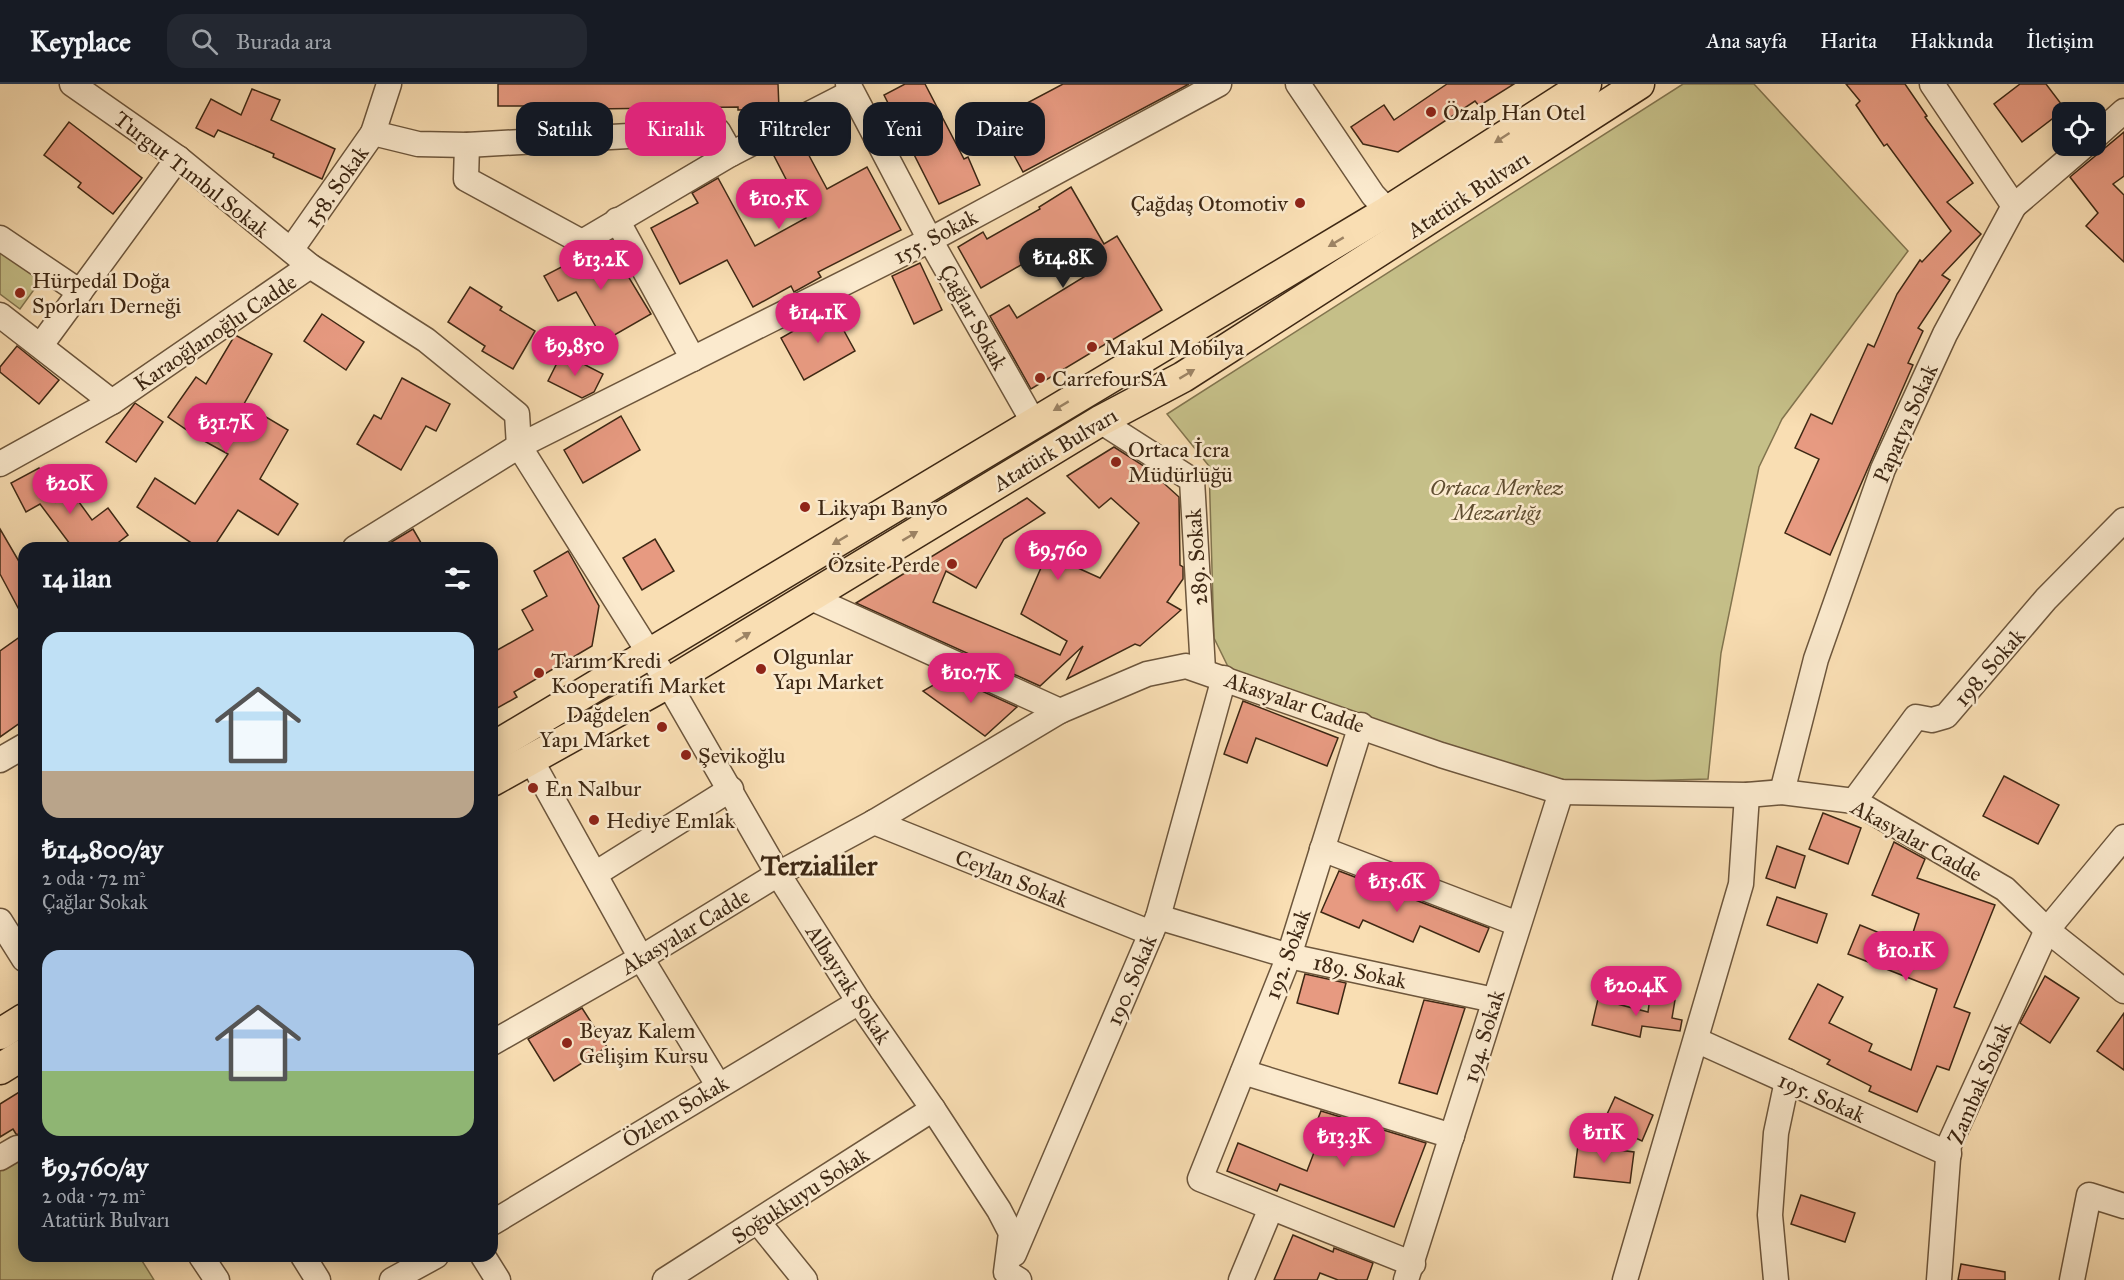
<!DOCTYPE html>
<html lang="tr">
<head>
<meta charset="utf-8">
<style>
  :root { --surface:#171b24; --page:#242831; --text:#f1f3f6; --muted:#9ea1a6; --line:#363941; --accent:#db2777 }
  body { margin:0; font-family:"IM FELL Great Primer",serif; background:var(--page); color:var(--text); height:100vh; display:flex; flex-direction:column; font-size:22px; white-space:nowrap }
  * { box-sizing:border-box; margin:0 }
  p { font-size:20px; color:var(--muted) }
  .icon { flex:none; width:33px; height:33px; fill:none; stroke:currentColor; stroke-width:2; stroke-linecap:round; stroke-linejoin:round }
  .map { position:relative; flex:1; overflow:hidden }
  .panel { position:absolute; left:18px; top:458px; width:480px; height:720px; display:flex; flex-direction:column; background:var(--surface); border-radius:18px; box-shadow:0 3px 15px #0003 }
  .panel>* { flex:none }
  .guide { position:absolute; left:516px; top:18px; width:570px; height:54px; display:flex; gap:12px }
  .buttons { position:absolute; left:2052px; top:18px; display:grid; gap:12px }
  .buttons a { display:grid; place-items:center; width:54px; height:54px; border-radius:12px; background:var(--surface); box-shadow:0 3px 15px #0003; font-size:30px }
  .price { position:absolute; translate:-50% -51px; padding:0 14px; border-radius:21px; background:var(--accent); color:#fff; font-size:20px; line-height:39px; filter:drop-shadow(0 2px 3px #0008) }
  .price::after { content:''; position:absolute; left:50%; top:36px; width:18px; height:14px; margin-left:-9px; background:inherit; clip-path:polygon(0 0,100% 0,50% 100%) }
  .price.selected { background:#222; color:#fff }
  ul { padding:0; list-style:none }
  li { display:grid; align-content:center; gap:12px; height:318px; padding:0 24px }
  li span { display:grid; place-items:center; height:186px; border-radius:18px; color:#555 }
  li>.icon { margin-inline-start:auto }
  span .icon { width:108px; height:108px; fill:#fffc; stroke-width:1 }
  li b { font-size:26px }
  h2 { display:flex; justify-content:space-between; align-items:center; height:72px; padding:0 24px; font-size:26px }
  .chip { padding:0 21px; border-radius:18px; background:var(--surface); box-shadow:0 3px 15px #0003; font-size:21px; line-height:54px }
  .chip.selected { background:var(--accent); color:#fff }
  header { display:flex; align-items:center; gap:36px; box-sizing:border-box; height:84px; padding:0 30px; background:var(--surface); border-bottom:2px solid var(--line) }
  header strong { font-size:28px }
  nav { display:flex; gap:33px; margin-inline-start:auto; font-size:21px }
  .search { width:420px; height:54px; background:var(--page); display:flex; align-items:center; gap:15px; box-sizing:border-box; padding:0 21px; border-radius:18px; color:var(--muted); font-size:22px }
  .map>svg:first-child { display:block }
  .green { fill:#c5bf88; stroke:#82744e; stroke-width:1.5 }
  .building { fill:#e79a81; stroke:#3e2814; stroke-width:1.5 }
  .lines { fill:none; stroke-linecap:round; stroke-linejoin:round }
  .minor-casing { stroke:#6d563c; stroke-width:27 }
  .major-casing { stroke:#3e2814; stroke-width:33 }
  .minor { stroke:#fbeace; stroke-width:24 }
  .major { stroke:#f9deb3; stroke-width:30 }
  .oneway { fill:#9c8364 }
  .poi-dot { fill:#8f2418; stroke:#fbeace; stroke-width:2 }
  .labels { text-anchor:middle; stroke-width:5; stroke-linejoin:round; paint-order:stroke }
  .poi-label { font-size:22px; fill:#3e2814; stroke:#fbeace; text-anchor:start }
  .street-label { font-size:22px; fill:#3e2814; stroke:#fbeace }
  .park-label { font-size:22px; font-style:italic; fill:#604e31; stroke:#fbeace }
  .district-label { font-size:28px; font-weight:bold; fill:#3e2814; stroke:#fbeace }
</style>
</head>
<body>
<header>
<strong>Keyplace</strong>
<div class="search"><svg class="icon" aria-label="search" viewBox="0 0 24 24"><circle cx="10" cy="10" r="6"/><path d="M15 15l6 6"/></svg>Burada ara</div>
<nav><a>Ana sayfa</a><a>Harita</a><a>Hakkında</a><a>İletişim</a></nav>
</header>
<div class="map">
<svg width="2124" height="1196" viewBox="0 0 2124 1196">
  <rect width="100%" height="100%" fill="#f9deb3"/>
  <filter id="stains"><feTurbulence type="fractalNoise" baseFrequency=".00333" numOctaves="4"/><feColorMatrix values="0 0 0 0 .2 0 0 0 0 .09 0 0 0 0 .02 0 0 0 .5 -.17"/></filter>
  <radialGradient id="worn" r=".72"><stop offset=".6" stop-color="#630" stop-opacity="0"/><stop offset="1" stop-color="#630" stop-opacity=".3"/></radialGradient>
  <g class="green">
    <polygon points="1683,0 1754,0 1908,167 1782,335 1759,383 1721,569 1708,695 1567,699 1236,599 1214,554 1209,382 1167,330"/>
    <polygon points="0,167 41,196 20,225 0,210"/>
    <polygon points="24,1066 24,1172 139,1172 154,1196 0,1196 0,1081"/>
  </g>
  <g class="building">
    <polygon points="498,0 778,0 779,25 738,26 738,23 593,25 593,22 498,22"/>
    <polygon points="905,0 925,0 964,75 968,73 980,101 939,120 884,11"/>
    <polygon points="1063,0 1189,0 1023,88 995,36"/>
    <polygon points="1447,0 1514,0 1479,22 1475,17 1398,68 1363,60 1351,43 1384,21 1394,36"/>
    <polygon points="1846,0 1905,0 1927,32 1925,33 1973,99 1947,118 1981,150 1942,191 1950,196 1918,244 1923,247 1908,279 1913,281 1830,471 1785,449 1819,375 1795,364 1811,330 1832,340 1868,260 1874,263 1897,210 1920,176 1922,178 1951,147 1887,60 1884,62 1856,21 1860,17"/>
    <polygon points="2020,0 2046,0 2065,25 2022,58 1994,20"/>
    <polygon points="252,5 280,16 271,36 335,65 322,95 273,73 274,70 218,46 214,53 196,44 211,15 241,31"/>
    <polygon points="69,38 142,94 113,130 78,103 81,99 44,71"/>
    <polygon points="2124,48 2124,92 2113,100 2124,111 2124,178 2086,142 2098,129 2070,93"/>
    <polygon points="798,51 827,105 867,83 901,146 818,188 821,193 794,208 791,202 753,223 727,176 680,200 651,144 698,119 692,109 718,94 755,162 806,134 771,66"/>
    <polygon points="1071,103 1104,160 1117,152 1162,226 1031,305 990,232 1009,221 1017,234 1092,188 1076,162 1065,168 1059,159 981,204 958,163 983,148 987,155 1040,125 1039,123"/>
    <polygon points="608,159 651,230 604,257 576,208 558,217 544,192"/>
    <polygon points="920,179 942,226 914,240 892,192"/>
    <polygon points="470,203 502,223 500,226 535,247 513,285 482,267 485,262 448,238"/>
    <polygon points="832,225 855,267 804,296 781,254"/>
    <polygon points="322,230 364,258 346,286 304,257"/>
    <polygon points="235,251 272,270 244,320 288,346 260,395 298,420 278,451 238,426 213,464 199,464 137,423 155,394 195,420 228,370 197,353 168,333 196,293 206,300"/>
    <polygon points="17,262 59,296 39,320 0,288 0,283"/>
    <polygon points="562,269 603,290 594,308 582,314 548,297"/>
    <polygon points="402,294 450,320 436,347 426,342 401,386 357,360 374,331 381,335"/>
    <polygon points="135,319 163,338 136,378 106,358"/>
    <polygon points="621,332 640,366 583,399 564,366"/>
    <polygon points="1114,363 1147,384 1179,413 1180,481 1183,483 1183,495 1167,518 1181,526 1140,562 1135,560 1067,595 1083,562 1040,602 856,519 1027,414 1045,429 1004,455 976,504 946,487 933,518 1060,571 1067,557 1021,530 1047,470 1100,494 1139,439 1111,414 1099,424 1067,392"/>
    <polygon points="39,384 56,418 71,407 92,436 108,424 128,451 111,464 73,464 40,420 26,428 11,399"/>
    <polygon points="0,445 24,486 24,535 0,490"/>
    <polygon points="413,445 424,464 383,464 393,457"/>
    <polygon points="655,455 674,487 642,506 623,474"/>
    <polygon points="568,467 599,522 592,562 514,608 517,613 492,627 492,569 533,546 522,526 547,512 534,487"/>
    <polygon points="24,550 24,636 0,653 0,567"/>
    <polygon points="949,592 1017,623 985,652 923,607"/>
    <polygon points="1243,617 1338,654 1327,682 1256,654 1247,679 1224,670"/>
    <polygon points="2004,692 2059,721 2038,760 1983,732"/>
    <polygon points="1823,729 1861,744 1848,780 1809,765"/>
    <polygon points="1894,758 1925,775 1917,794 1995,821 1954,923 1970,929 1949,986 1937,982 1917,1028 1869,1007 1871,1002 1827,980 1830,976 1789,955 1818,900 1843,913 1829,939 1872,960 1869,967 1911,986 1937,905 1848,870 1860,841 1909,861 1919,830 1872,811"/>
    <polygon points="1777,762 1805,772 1795,804 1766,794"/>
    <polygon points="1339,787 1489,844 1479,868 1420,842 1413,858 1363,836 1359,844 1321,828"/>
    <polygon points="1777,813 1827,830 1817,859 1767,841"/>
    <polygon points="1305,890 1346,899 1338,930 1297,919"/>
    <polygon points="2045,892 2079,914 2050,959 2020,939"/>
    <polygon points="1650,913 1675,916 1672,934 1682,936 1680,947 1642,942 1640,953 1592,941 1598,915 1648,928"/>
    <polygon points="1424,916 1465,924 1437,1010 1399,999"/>
    <polygon points="582,924 607,963 554,997 528,955"/>
    <polygon points="2124,929 2124,986 2097,967"/>
    <polygon points="24,1005 24,1052 16,1050 13,1045 0,1053 0,1020"/>
    <polygon points="1615,1013 1653,1031 1642,1057 1603,1039"/>
    <polygon points="1321,1027 1426,1059 1394,1143 1280,1100 1277,1107 1227,1087 1238,1059 1307,1087 1318,1058 1310,1055"/>
    <polygon points="1578,1061 1634,1068 1630,1099 1574,1093"/>
    <polygon points="1801,1111 1855,1129 1845,1158 1791,1140"/>
    <polygon points="1293,1151 1333,1168 1334,1164 1373,1179 1367,1196 1338,1196 1320,1189 1317,1196 1274,1196"/>
    <polygon points="1961,1180 2005,1188 2005,1196 1958,1196"/>
  </g>
  <g class="lines">
    <defs>
      <g id="minor">
        <polyline points="72,0 178,74 310,182 426,256 517,330 519,362 668,599 778,790 859,918 933,1025 999,1126 1011,1149 1006,1188 1019,1196"/>
        <polyline points="848,0 930,156 1034,339"/>
        <polyline points="1298,0 1373,111 1388,127"/>
        <polyline points="373,49 389,0"/>
        <polyline points="2096,52 2124,27"/>
        <polyline points="467,61 466,95 582,158 731,70 850,9"/>
        <polyline points="2014,122 2084,62"/>
        <polyline points="617,136 693,275"/>
        <polyline points="0,154 80,208"/>
        <polyline points="291,166 373,49 418,60 467,61 718,47 731,70"/>
        <polyline points="0,231 112,318"/>
        <polyline points="41,261 178,74"/>
        <polyline points="1100,337 1192,396 1203,586"/>
        <polyline points="0,380 112,318 310,182"/>
        <polyline points="355,464 519,362 930,156 1219,0"/>
        <polyline points="809,513 1060,627"/>
        <polyline points="1361,641 1289,872 1200,1095 1413,1180"/>
        <polyline points="0,676 24,662"/>
        <polyline points="531,676 641,874 718,1001"/>
        <polyline points="1782,708 1816,575 1883,385 1945,250 2014,122 1932,0"/>
        <polyline points="1854,717 1916,633 1932,636 1946,632 2046,515 2124,436"/>
        <polyline points="874,738 1151,849"/>
        <polyline points="1322,765 1518,840"/>
        <polyline points="595,790 731,705"/>
        <polyline points="1158,833 1289,872 1494,916"/>
        <polyline points="0,837 24,875"/>
        <polyline points="1696,956 1949,1070"/>
        <polyline points="492,959 641,874 778,790 874,738 1060,627 1147,590 1186,582 1441,671 1561,708 1747,711 1782,708 1854,717 2005,805 2047,846 2124,907"/>
        <polyline points="1243,988 1452,1052"/>
        <polyline points="0,1074 17,1064"/>
        <polyline points="758,1138 805,1196"/>
        <polyline points="492,1139 859,918"/>
        <polyline points="1014,1170 1158,833 1224,594"/>
        <polyline points="201,1172 217,1196"/>
        <polyline points="303,1172 318,1196"/>
        <polyline points="483,1172 498,1196"/>
        <polyline points="392,1196 436,1172"/>
        <polyline points="665,1196 933,1025"/>
        <polyline points="1241,1196 1271,1124"/>
        <polyline points="1406,1196 1561,708"/>
        <polyline points="1625,1196 1741,800 1747,711"/>
        <polyline points="1776,1196 1770,1131 1776,1049 1787,997"/>
        <polyline points="1939,1196 1949,1061 2047,846 2124,753"/>
        <polyline points="2072,1196 2089,1111 2124,1122"/>
      </g>
      <g id="major">
        <polyline points="492,664 1388,127 1586,0"/>
        <polyline points="492,697 668,599 1100,337 1183,293 1639,0"/>
        <polyline points="0,950 24,935"/>
        <polyline points="0,985 24,970"/>
      </g>
    </defs>
    <use href="#minor" class="minor-casing"/>
    <use href="#major" class="major-casing"/>
    <use href="#minor" class="minor"/>
    <use href="#major" class="major"/>
  </g>
  <defs><path id="oneway-solid" d="M-6-.8H1V-3.2L6.5 0L1 3.2V.8H-6Z" transform="scale(1.5)"/></defs>
  <g class="oneway">
    <use href="#oneway-solid" transform="translate(1502 54) rotate(147)"/>
    <use href="#oneway-solid" transform="translate(1336 158) rotate(149)"/>
    <use href="#oneway-solid" transform="translate(1187 290) rotate(-31)"/>
    <use href="#oneway-solid" transform="translate(1061 322) rotate(149)"/>
    <use href="#oneway-solid" transform="translate(910 452) rotate(-31)"/>
    <use href="#oneway-solid" transform="translate(840 456) rotate(149)"/>
    <use href="#oneway-solid" transform="translate(743 553) rotate(-32)"/>
  </g>
  <g class="poi-dot">
    <circle cx="1431" cy="28" r="6"/>
    <circle cx="1300" cy="119" r="6"/>
    <circle cx="20" cy="209" r="6"/>
    <circle cx="1092" cy="263" r="6"/>
    <circle cx="1040" cy="294" r="6"/>
    <circle cx="1116" cy="378" r="6"/>
    <circle cx="805" cy="423" r="6"/>
    <circle cx="952" cy="480" r="6"/>
    <circle cx="761" cy="585" r="6"/>
    <circle cx="539" cy="589" r="6"/>
    <circle cx="662" cy="643" r="6"/>
    <circle cx="686" cy="671" r="6"/>
    <circle cx="533" cy="704" r="6"/>
    <circle cx="594" cy="736" r="6"/>
    <circle cx="567" cy="959" r="6"/>
  </g>
  <g class="labels">
    <g class="poi-label">
      <text x="1443" y="36">Özalp Han Otel</text>
      <text x="1288" y="127" text-anchor="end">Çağdaş Otomotiv</text>
      <text x="32" y="204">Hürpedal Doğa<tspan x="32" dy="25">Sporları Derneği</tspan></text>
      <text x="1104" y="271">Makul Mobilya</text>
      <text x="1052" y="302">CarrefourSA</text>
      <text x="1128" y="373">Ortaca İcra<tspan x="1128" dy="25">Müdürlüğü</tspan></text>
      <text x="817" y="431">Likyapı Banyo</text>
      <text x="940" y="488" text-anchor="end">Özsite Perde</text>
      <text x="773" y="580">Olgunlar<tspan x="773" dy="25">Yapı Market</tspan></text>
      <text x="551" y="584">Tarım Kredi<tspan x="551" dy="25">Kooperatifi Market</tspan></text>
      <text x="650" y="638" text-anchor="end">Dağdelen<tspan x="650" dy="25">Yapı Market</tspan></text>
      <text x="698" y="679">Şevikoğlu</text>
      <text x="545" y="712">En Nalbur</text>
      <text x="606" y="744">Hediye Emlak</text>
      <text x="579" y="954">Beyaz Kalem<tspan x="579" dy="25">Gelişim Kursu</tspan></text>
    </g>
    <g class="street-label">
      <text transform="translate(192 90) rotate(38)" y="8">Turgut Tımbıl Sokak</text>
      <text transform="translate(336 102) rotate(-55)" y="8">158. Sokak</text>
      <text transform="translate(1468 110) rotate(-33)" y="8">Atatürk Bulvarı</text>
      <text transform="translate(935 152) rotate(-28)" y="8">155. Sokak</text>
      <text transform="translate(974 233) rotate(61)" y="8">Çağlar Sokak</text>
      <text transform="translate(215 248) rotate(-34)" y="8">Karaoğlanoğlu Cadde</text>
      <text transform="translate(1905 339) rotate(-66)" y="8">Papatya Sokak</text>
      <text transform="translate(1055 365) rotate(-31)" y="8">Atatürk Bulvarı</text>
      <text transform="translate(1196 473) rotate(-94)" y="8">289. Sokak</text>
      <text transform="translate(1989 583) rotate(-49)" y="8">198. Sokak</text>
      <text transform="translate(1295 618) rotate(19)" y="8">Akasyalar Cadde</text>
      <text transform="translate(1917 756) rotate(29)" y="8">Akasyalar Cadde</text>
      <text transform="translate(1012 794) rotate(22)" y="8">Ceylan Sokak</text>
      <text transform="translate(685 847) rotate(-31)" y="8">Akasyalar Cadde</text>
      <text transform="translate(1287 870) rotate(-70)" y="8">192. Sokak</text>
      <text transform="translate(1360 887) rotate(12)" y="8">189. Sokak</text>
      <text transform="translate(1131 896) rotate(-67)" y="8">190. Sokak</text>
      <text transform="translate(849 900) rotate(57)" y="8">Albayrak Sokak</text>
      <text transform="translate(1483 952) rotate(-73)" y="8">194. Sokak</text>
      <text transform="translate(1979 999) rotate(-67)" y="8">Zambak Sokak</text>
      <text transform="translate(1822 1013) rotate(24)" y="8">195. Sokak</text>
      <text transform="translate(675 1027) rotate(-31)" y="8">Özlem Sokak</text>
      <text transform="translate(800 1111) rotate(-33)" y="8">Soğukkuyu Sokak</text>
    </g>
    <g class="park-label">
      <text x="1497" y="411">Ortaca Merkez<tspan x="1497" dy="25">Mezarlığı</tspan></text>
    </g>
    <g class="district-label">
      <text x="819" y="791">Terzialiler</text>
    </g>
  </g>
  <rect width="100%" height="100%" filter="url(#stains)"/>
  <rect width="100%" height="100%" fill="url(#worn)"/>
</svg>
<div class="buttons">
<a><svg class="icon" aria-label="locate" viewBox="0 0 24 24"><circle cx="12" cy="12" r="6"/><path d="M12 2v4M12 18v4M2 12h4M18 12h4"/></svg></a>
</div>
<b class="price" style="left:779px;top:146px">₺10.5K</b>
<b class="price selected" style="left:1063px;top:205px">₺14.8K</b>
<b class="price" style="left:601px;top:207px">₺13.2K</b>
<b class="price" style="left:818px;top:260px">₺14.1K</b>
<b class="price" style="left:575px;top:293px">₺9,850</b>
<b class="price" style="left:226px;top:370px">₺31.7K</b>
<b class="price" style="left:70px;top:431px">₺20K</b>
<b class="price" style="left:1058px;top:497px">₺9,760</b>
<b class="price" style="left:971px;top:620px">₺10.7K</b>
<b class="price" style="left:1397px;top:829px">₺15.6K</b>
<b class="price" style="left:1906px;top:898px">₺10.1K</b>
<b class="price" style="left:1636px;top:933px">₺20.4K</b>
<b class="price" style="left:1604px;top:1080px">₺11K</b>
<b class="price" style="left:1344px;top:1084px">₺13.3K</b>
<div class="guide">
<a class="chip">Satılık</a>
<a class="chip selected">Kiralık</a>
<a class="chip">Filtreler</a>
<a class="chip">Yeni</a>
<a class="chip">Daire</a>
</div>
<section class="panel">
<h2>14 ilan<svg class="icon" aria-label="filters" viewBox="0 0 24 24"><path d="M4 7h16M4 17h16"/><circle cx="9" cy="7" r="2"/><circle cx="15" cy="17" r="2"/></svg></h2>
<ul>
<li><span style="background:linear-gradient(#bfe0f5 75%,#b9a48a 0)"><svg class="icon" aria-label="home" viewBox="0 0 24 24"><path d="M3 11l9-7 9 7M6 9v11h12V9"/></svg></span><div><b>₺14,800/ay</b><p>2 oda · 72 m²</p><p>Çağlar Sokak</p></div></li>
<li><span style="background:linear-gradient(#a9c7e8 65%,#8fb573 0)"><svg class="icon" aria-label="home" viewBox="0 0 24 24"><path d="M3 11l9-7 9 7M6 9v11h12V9"/></svg></span><div><b>₺9,760/ay</b><p>2 oda · 72 m²</p><p>Atatürk Bulvarı</p></div></li>
</ul>
</section>
</div>
</body>
</html>
